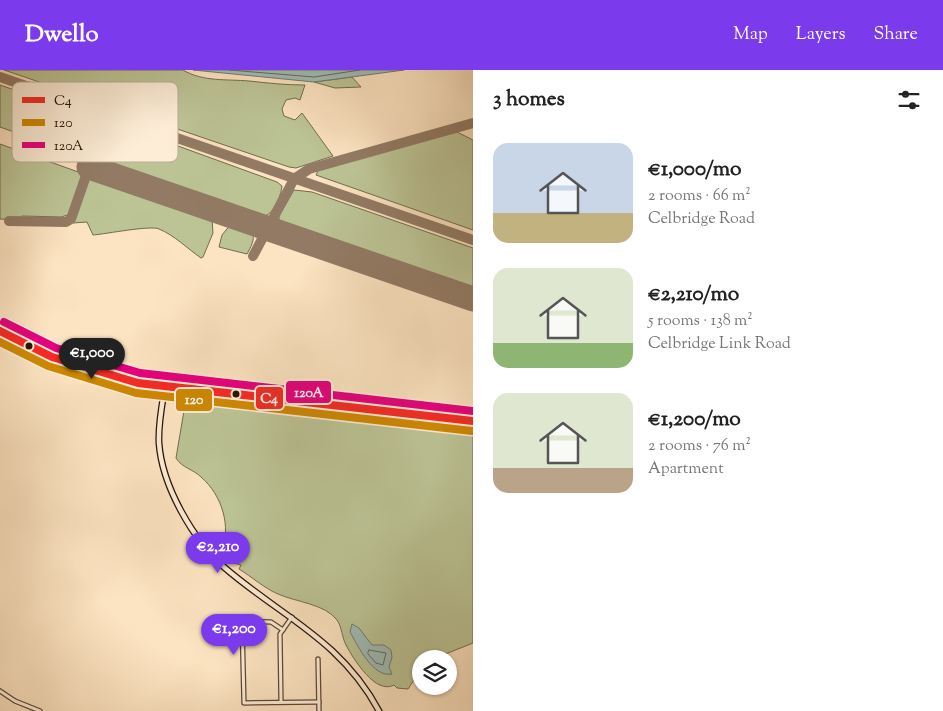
<!DOCTYPE html>
<html lang="en">
<head>
<meta charset="utf-8">
<style>
  :root { --surface:#fff; --page:#f2f2f2; --text:#222; --muted:#767676; --accent:#7c3aed }
  body { margin:0; font-family:"Sorts Mill Goudy",serif; background:var(--page); color:var(--text); height:100vh; display:flex; flex-direction:column; font-size:19px; white-space:nowrap }
  * { box-sizing:border-box; margin:0 }
  p { font-size:16px; color:var(--muted) }
  .icon { flex:none; width:28px; height:28px; fill:none; stroke:currentColor; stroke-width:2; stroke-linecap:round; stroke-linejoin:round }
  .map { position:relative; flex:1; overflow:hidden }
  .panel { display:flex; flex-direction:column; background:var(--surface); width:470px }
  .panel>* { flex:none }
  .buttons { position:absolute; left:412px; top:580px; display:grid; gap:10px }
  .buttons a { display:grid; place-items:center; width:45px; height:45px; border-radius:50%; background:var(--surface); box-shadow:0 1px 4px #0004; font-size:25px }
  .price { position:absolute; translate:-50% -42px; padding:0 11px; border-radius:18px; background:var(--accent); color:#fff; font-size:16px; line-height:32px; filter:drop-shadow(0 1px 2px #0008) }
  .price::after { content:''; position:absolute; left:50%; top:30px; width:15px; height:11px; margin-left:-8px; background:inherit; clip-path:polygon(0 0,100% 0,50% 100%) }
  .price.current { background:#222; color:#fff }
  ul { padding:0; list-style:none }
  li { display:flex; align-items:center; gap:15px; height:125px; padding:0 20px }
  li span { display:grid; place-items:center; flex:none; width:140px; height:100px; border-radius:15px; color:#555 }
  li>.icon { margin-inline-start:auto }
  span .icon { width:60px; height:60px; fill:#fffc; stroke-width:1 }
  li b { font-size:21px }
  h2 { display:flex; justify-content:space-between; align-items:center; height:60px; padding:0 20px; font-size:21px }
  header { display:flex; align-items:center; gap:30px; box-sizing:border-box; height:70px; padding:0 25px; background:var(--accent); color:#fff }
  header strong { font-size:24px }
  nav { display:flex; gap:28px; margin-inline-start:auto; font-size:18px }
  main { display:flex; flex:1; min-height:0 }
  .map>svg:first-child { display:block }
  .green { fill:#bcc496; stroke:#726b4e }
  .water { fill:#a0bdb8; stroke:#707971 }
  .lines { fill:none; stroke-linecap:round; stroke-linejoin:round }
  .shore { stroke:#64685f; stroke-width:1 }
  .taxiway { stroke:#927a64; stroke-width:10 }
  .runway { stroke:#927a64; stroke-width:25 }
  .street-casing { stroke:#5d4635; stroke-width:5.5 }
  .secondary-casing { stroke:#281206; stroke-width:7 }
  .street { stroke:#fdedd7; stroke-width:3 }
  .secondary { stroke:#fdedd7; stroke-width:4.5 }
  .bus-1-casing { stroke:#fdedd7; stroke-width:11 }
  .bus-2-casing { stroke:#fdedd7; stroke-width:11 }
  .bus-3-casing { stroke:#fdedd7; stroke-width:11 }
  .bus-1 { stroke:#f52a26; stroke-width:8 }
  .bus-2 { stroke:#ce8801; stroke-width:8 }
  .bus-3 { stroke:#e5007d; stroke-width:8 }
  .bus-dot { fill:#281206; stroke:#fdedd7; stroke-width:2 }
  .key { fill:#fdedd7; stroke:#bdab98; stroke-width:1 }
  .key-label { font-size:14px; fill:#281206 }
  .line-badge { stroke:#fdedd7; stroke-width:2 }
  .badge-label { font-size:14px; text-anchor:middle; font-weight:bold; fill:#fff }
</style>
</head>
<body>
<header>
<strong>Dwello</strong>
<nav><a>Map</a><a>Layers</a><a>Share</a></nav>
</header>
<main>
<div class="map">
<svg width="473" height="641" viewBox="0 0 473 641">
  <rect width="100%" height="100%" fill="#fce3c1"/>
  <filter id="stains"><feTurbulence type="fractalNoise" baseFrequency=".004" numOctaves="4"/><feColorMatrix values="0 0 0 0 .2 0 0 0 0 .09 0 0 0 0 .02 0 0 0 .5 -.17"/></filter>
  <radialGradient id="worn" r=".72"><stop offset=".6" stop-color="#630" stop-opacity="0"/><stop offset="1" stop-color="#630" stop-opacity=".3"/></radialGradient>
  <g class="green">
    <path d="M4,0H183C203,12 227,9 249,11C268,13 285,15 305,15L300,30L295,28L286,30L282,39L284,46L295,50L302,43L333,86L296,98L289,97Z"/>
    <polygon points="352,7 361,17 335,18 314,12"/>
    <polygon points="0,15 93,47 96,51 89,82 82,85 76,84 0,57"/>
    <path d="M112,52L277,112L282,116C281,126 273,146 263,146L103,90L97,85L103,60Z"/>
    <polygon points="457,62 473,70 473,160 316,105 319,99"/>
    <polygon points="0,74 84,104 71,144 61,147 22,146 20,150 0,149"/>
    <path d="M92,107L212,149L213,163L203,187L201,188C188,179 174,165 159,159C151,155 106,164 93,165L87,152L73,153L87,110Z"/>
    <polygon points="294,120 312,122 473,178 473,220 279,152 279,146"/>
    <path d="M231,154C252,162 260,161 247,184L219,177L222,165Z"/>
    <path d="M186,329C281,341 377,342 473,353V573L433,589H421V599L408,619L397,618L394,615C376,625 354,590 346,575C342,568 342,557 337,550C325,534 296,532 278,524C264,518 252,507 239,499L241,495L234,493L221,483C232,457 222,425 201,407C193,399 182,398 176,388Z"/>
  </g>
  <g class="water">
    <polygon points="193,0 404,0 314,12"/>
    <path d="M352,554L359,558L372,575H384L391,580L392,587L389,597L392,604C373,608 358,576 350,562Z"/>
  </g>
  <g class="lines">
    <g class="shore">
      <polyline points="229,0 314,7 360,0"/>
      <polygon points="369,580 386,583 383,595 376,593 368,584"/>
    </g>
    <g class="taxiway">
      <polyline points="0,7 473,170"/>
      <polyline points="9,151 66,152 71,149 89,97 104,42"/>
      <polyline points="253,186 294,109 309,99 473,53"/>
    </g>
    <polyline class="runway" points="89,97 473,229"/>
    <defs>
      <g id="street">
        <polyline points="283,560 271,552 242,551 244,633 319,632"/>
        <polyline points="318,589 319,641"/>
        <polyline points="0,621 15,631 40,641"/>
        <polyline points="281,632 280,564 292,547"/>
      </g>
      <g id="secondary">
        <polyline points="0,261 52,287 138,313 473,351"/>
        <path d="M165,317C162,335 158,354 159,373C162,416 193,470 225,498C282,547 341,570 379,641"/>
      </g>
    </defs>
    <use href="#street" class="street-casing"/>
    <use href="#secondary" class="secondary-casing"/>
    <use href="#street" class="street"/>
    <use href="#secondary" class="secondary"/>
    <defs>
      <polyline id="bus-1" points="0,261 52,287 138,313 473,351"/>
      <polyline id="bus-2" points="0,272 48,296 136,323 472,361"/>
      <polyline id="bus-3" points="4,252 56,278 140,303 473,341"/>
    </defs>
    <use href="#bus-1" class="bus-1-casing"/>
    <use href="#bus-2" class="bus-2-casing"/>
    <use href="#bus-3" class="bus-3-casing"/>
    <use href="#bus-1" class="bus-1"/>
    <use href="#bus-2" class="bus-2"/>
    <use href="#bus-3" class="bus-3"/>
  </g>
  <g class="bus-dot">
    <circle cx="29" cy="276" r="4.5"/>
    <circle cx="236" cy="324" r="4.5"/>
  </g>
  <rect x="12" y="12" width="166" height="80" rx="8" class="key"/>
  <rect x="22" y="27" width="23" height="6" fill="#f52a26"/>
  <rect x="22" y="49" width="23" height="7" fill="#ce8801"/>
  <rect x="22" y="72" width="23" height="6" fill="#e5007d"/>
  <g class="key-label">
    <text x="54" y="35">C4</text>
    <text x="54" y="57">120</text>
    <text x="54" y="80">120A</text>
  </g>
  <g class="line-badge">
    <rect x="285" y="310" width="47" height="24" rx="5" fill="#e5007d"/>
    <rect x="255" y="316" width="29" height="24" rx="5" fill="#f52a26"/>
    <rect x="175" y="318" width="38" height="24" rx="5" fill="#ce8801"/>
  </g>
  <g class="badge-label">
    <text x="309" y="327">120A</text>
    <text x="269" y="333">C4</text>
    <text x="194" y="334">120</text>
  </g>
  <rect width="100%" height="100%" filter="url(#stains)"/>
  <rect width="100%" height="100%" fill="url(#worn)"/>
</svg>
<div class="buttons">
<a><svg class="icon" aria-label="layers" viewBox="0 0 24 24"><path d="M12 4l9 5-9 5-9-5zM3 14l9 5 9-5"/></svg></a>
</div>
<b class="price current" style="left:92px;top:310px">€1,000</b>
<b class="price" style="left:218px;top:504px">€2,210</b>
<b class="price" style="left:234px;top:586px">€1,200</b>
</div>
<section class="panel">
<h2>3 homes<svg class="icon" aria-label="filters" viewBox="0 0 24 24"><path d="M4 7h16M4 17h16"/><circle cx="9" cy="7" r="2"/><circle cx="15" cy="17" r="2"/></svg></h2>
<ul>
<li><span style="background:linear-gradient(#c9d6e8 70%,#c2b280 0)"><svg class="icon" aria-label="home" viewBox="0 0 24 24"><path d="M3 11l9-7 9 7M6 9v11h12V9"/></svg></span><div><b>€1,000/mo</b><p>2 rooms · 66 m²</p><p>Celbridge Road</p></div></li>
<li><span style="background:linear-gradient(#dfe7d0 75%,#8fb573 0)"><svg class="icon" aria-label="home" viewBox="0 0 24 24"><path d="M3 11l9-7 9 7M6 9v11h12V9"/></svg></span><div><b>€2,210/mo</b><p>5 rooms · 138 m²</p><p>Celbridge Link Road</p></div></li>
<li><span style="background:linear-gradient(#dfe7d0 75%,#b9a48a 0)"><svg class="icon" aria-label="home" viewBox="0 0 24 24"><path d="M3 11l9-7 9 7M6 9v11h12V9"/></svg></span><div><b>€1,200/mo</b><p>2 rooms · 76 m²</p><p>Apartment</p></div></li>
</ul>
</section>
</main>
</body>
</html>
